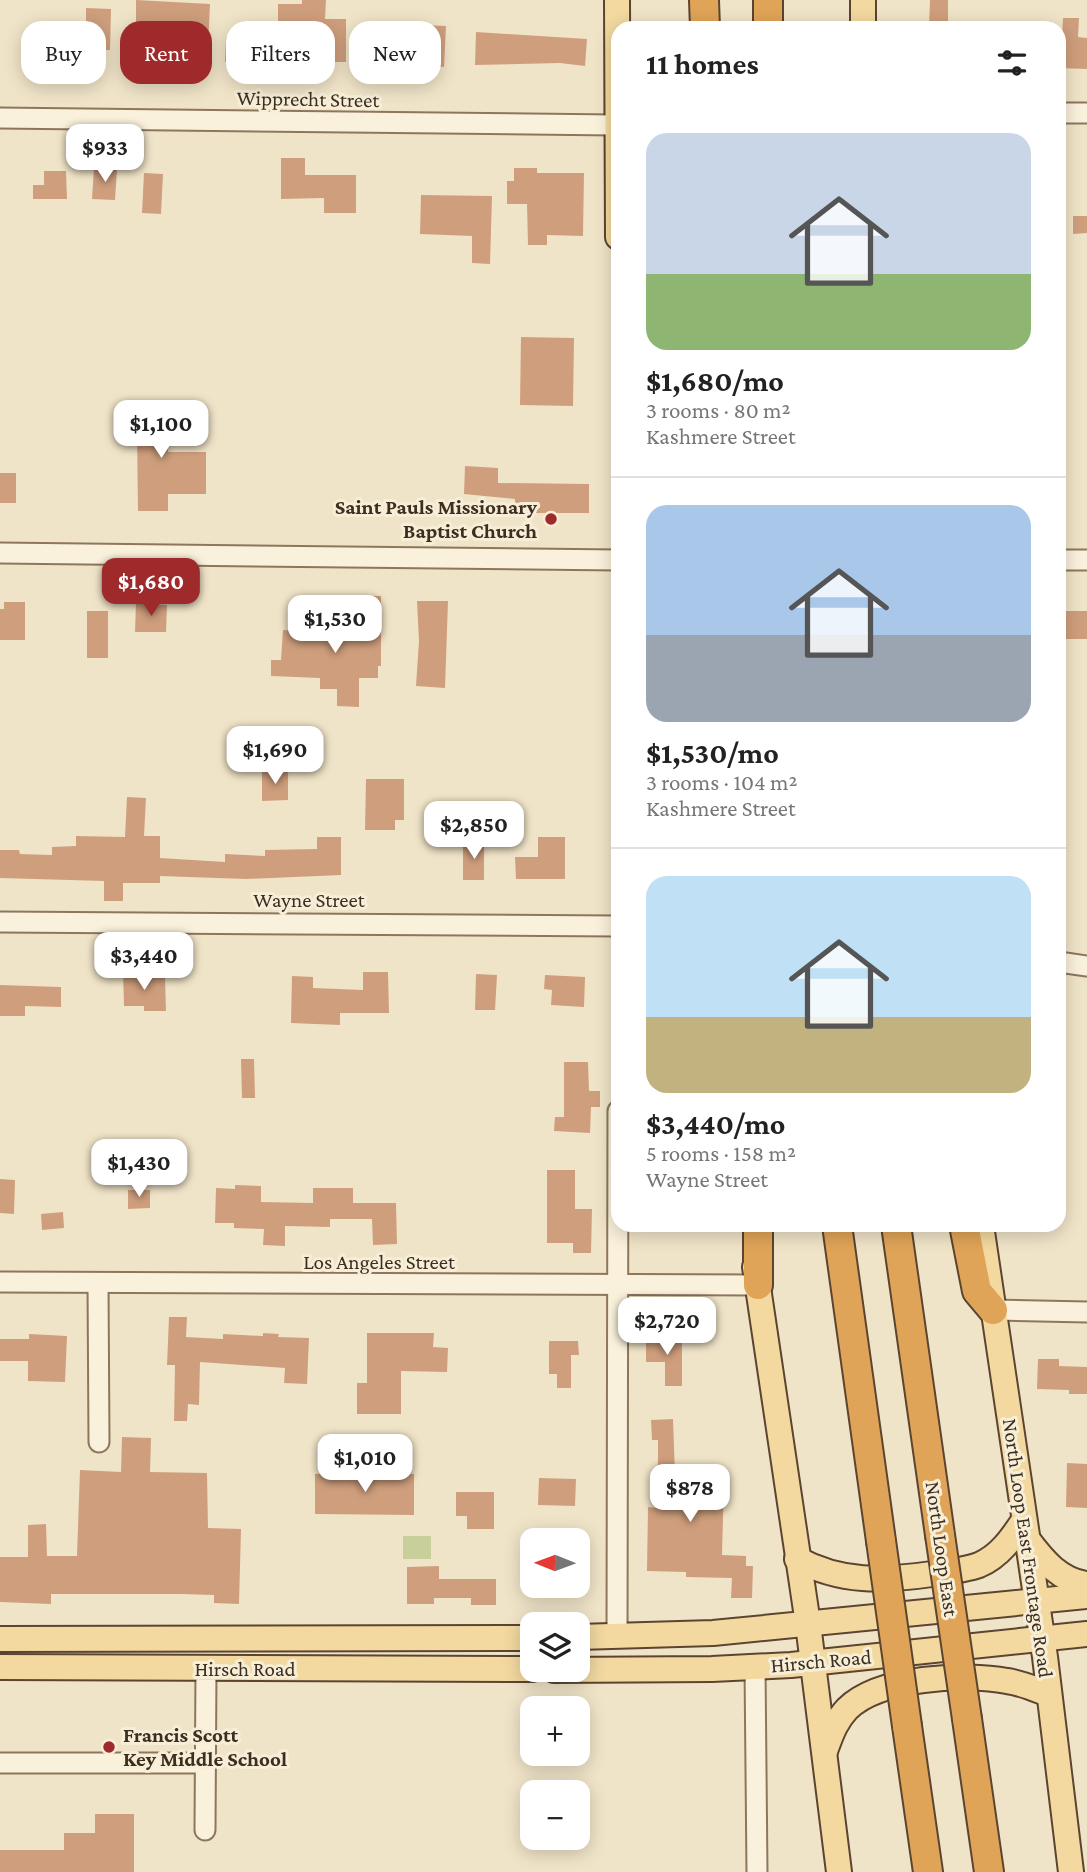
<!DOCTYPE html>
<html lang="en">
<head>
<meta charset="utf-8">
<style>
  :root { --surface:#fff; --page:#f2f2f2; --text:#222; --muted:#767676; --line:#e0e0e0; --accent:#9e2a2b }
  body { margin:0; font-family:"Crimson Pro",serif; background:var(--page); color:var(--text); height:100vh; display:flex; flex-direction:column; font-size:26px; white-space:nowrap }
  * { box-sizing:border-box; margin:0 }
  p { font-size:23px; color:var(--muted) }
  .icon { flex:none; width:38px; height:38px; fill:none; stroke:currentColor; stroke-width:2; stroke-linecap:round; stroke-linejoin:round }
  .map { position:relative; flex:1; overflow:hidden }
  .details { position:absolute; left:611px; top:21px; width:455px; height:1211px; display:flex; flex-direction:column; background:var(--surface); border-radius:21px; box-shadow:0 4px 18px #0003 }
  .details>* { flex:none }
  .guide { position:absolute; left:21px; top:21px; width:485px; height:63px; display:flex; gap:14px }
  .needle { width:46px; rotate:271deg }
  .tools { position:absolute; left:520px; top:1528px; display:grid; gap:14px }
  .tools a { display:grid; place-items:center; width:70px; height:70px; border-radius:14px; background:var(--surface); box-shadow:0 4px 18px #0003; font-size:35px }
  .price { position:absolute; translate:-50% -60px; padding:0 16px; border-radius:14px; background:#fff; color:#222; font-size:23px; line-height:46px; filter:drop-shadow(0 2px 4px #0008) }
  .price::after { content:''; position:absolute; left:50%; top:42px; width:21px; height:16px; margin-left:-10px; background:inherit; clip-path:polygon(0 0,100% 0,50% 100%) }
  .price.active { background:var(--accent); color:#fff }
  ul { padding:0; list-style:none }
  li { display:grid; align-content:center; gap:14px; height:371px; padding:0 35px }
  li+li { border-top:2px solid var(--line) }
  li span { display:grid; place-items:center; height:217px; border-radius:21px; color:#555 }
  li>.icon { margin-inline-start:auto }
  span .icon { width:126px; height:126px; fill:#fffc; stroke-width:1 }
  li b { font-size:30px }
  h2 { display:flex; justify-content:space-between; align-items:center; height:84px; padding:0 35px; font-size:30px }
  .chip { padding:0 24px; border-radius:21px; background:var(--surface); box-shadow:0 4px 18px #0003; font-size:24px; line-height:63px }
  .chip.active { background:var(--accent); color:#fff }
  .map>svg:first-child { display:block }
  .green { fill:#c9cf9b }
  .building { fill:#cf9f7d }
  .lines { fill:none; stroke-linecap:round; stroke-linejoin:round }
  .minor-casing { stroke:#8d765c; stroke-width:23 }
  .major-casing { stroke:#5b4430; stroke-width:28 }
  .highway-casing { stroke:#5b4430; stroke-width:32 }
  .minor { stroke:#faf1dc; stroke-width:19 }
  .major { stroke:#f3d9a0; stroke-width:24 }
  .highway { stroke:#e0a458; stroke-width:28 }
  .highway-bridge-casing { stroke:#5b4430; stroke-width:32; stroke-linecap:butt }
  .highway-bridge { stroke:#e0a458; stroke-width:28 }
  .poi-dot { fill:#9e2a2b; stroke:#f7eed8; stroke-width:2.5 }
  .labels { text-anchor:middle; stroke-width:6; stroke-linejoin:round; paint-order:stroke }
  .street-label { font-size:21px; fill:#3d2e20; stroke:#f7eed8 }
  .poi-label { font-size:21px; font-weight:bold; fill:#3d2e20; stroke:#f7eed8; text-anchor:end }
</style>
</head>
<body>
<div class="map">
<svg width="1087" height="1872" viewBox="0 0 1087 1872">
  <rect width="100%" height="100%" fill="#f0e4c8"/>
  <rect class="green" x="403" y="1536" width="28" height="23"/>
  <g class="building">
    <polygon points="136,0 210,4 208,48 190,48 191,43 159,41 159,48 136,48"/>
    <polygon points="302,0 326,0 325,19 346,19 346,62 321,62 321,41 278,39 278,4 302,4"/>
    <polygon points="930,0 948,0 948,28 929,28"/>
    <polygon points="86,8 111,9 110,50 71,50 71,73 49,73 49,33 86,32"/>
    <polygon points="1063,18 1079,18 1078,37 1087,38 1087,69 1059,68 1059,38 1062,38"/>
    <polygon points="421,25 446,26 444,67 419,66"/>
    <polygon points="476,32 587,39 585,66 560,63 475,65"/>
    <polygon points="226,37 251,38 250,63 225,62"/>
    <polygon points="281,158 305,158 305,175 356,175 356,213 324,213 324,198 281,199"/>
    <polygon points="94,168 117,169 115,200 92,199"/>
    <polygon points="514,168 537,168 537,173 584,173 583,236 547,235 547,245 528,245 527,204 507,204 507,181 514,181"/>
    <polygon points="44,171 66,171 67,199 33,199 33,185 44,185"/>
    <polygon points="144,173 163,174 161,214 142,213"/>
    <polygon points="421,195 492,196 490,264 472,263 472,236 420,234"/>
    <polygon points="1073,216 1087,216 1087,233 1073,234"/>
    <polygon points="521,337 574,338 573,406 520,405"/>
    <polygon points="126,401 161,401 162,443 168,443 168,452 206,452 206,494 168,494 168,511 138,511 137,434 126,434"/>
    <polygon points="465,466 498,468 498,483 589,484 589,513 515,513 515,499 464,494"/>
    <rect x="0" y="473" width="16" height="30"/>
    <polygon points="365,596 381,596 381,666 378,666 378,678 359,678 359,707 337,706 337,689 320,689 320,678 271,676 271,660 281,660 283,630 321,632 321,625 365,625"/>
    <polygon points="417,601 448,601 445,688 416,686 419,641"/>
    <polygon points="4,602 25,602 25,640 0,640 0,609 4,609"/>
    <polygon points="136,603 167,605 166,632 135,632"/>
    <rect x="87" y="611" width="21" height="47"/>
    <rect x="1059" y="611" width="28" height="28"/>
    <polygon points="262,771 288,771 288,800 262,801"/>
    <polygon points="366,779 404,779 404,820 395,820 395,830 365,830"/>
    <polygon points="127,797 146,798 144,836 160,836 160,858 225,862 225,854 265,856 265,850 317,849 317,837 341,837 341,875 246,879 160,876 160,883 123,883 123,901 104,901 104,881 0,878 0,850 19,850 20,854 52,855 52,847 76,846 76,836 125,837"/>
    <polygon points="538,837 565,837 565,879 516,879 515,857 538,857"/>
    <polygon points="484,842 484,880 463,880 463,843"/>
    <polygon points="123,971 139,971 139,977 165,977 166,1011 144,1011 144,1006 124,1006"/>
    <polygon points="363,972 388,972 389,1013 340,1013 340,1025 291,1023 292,976 313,977 313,988 363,990"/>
    <polygon points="476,974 497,975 495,1010 475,1010"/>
    <polygon points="545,975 585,977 584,1007 551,1005 552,990 544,989"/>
    <polygon points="0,985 61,987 61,1007 25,1006 25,1016 0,1016"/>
    <polygon points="241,1059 254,1059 255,1098 242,1098"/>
    <polygon points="564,1062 588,1062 589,1091 600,1091 600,1107 591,1107 590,1133 554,1131 555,1117 564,1117"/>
    <polygon points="547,1170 575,1170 575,1209 592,1209 591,1253 573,1253 573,1243 547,1243"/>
    <polygon points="0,1179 15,1180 14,1214 0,1213"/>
    <polygon points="235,1185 261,1186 261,1202 313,1203 313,1188 353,1188 353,1203 396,1203 397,1244 373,1245 372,1219 330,1219 330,1227 285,1226 285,1246 263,1245 264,1229 234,1228 234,1223 215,1223 216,1188 235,1189"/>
    <polygon points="128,1190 150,1190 150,1208 128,1209"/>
    <polygon points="63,1212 64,1228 42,1230 41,1214"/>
    <polygon points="169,1317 187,1317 186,1337 223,1339 223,1334 263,1336 263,1333 279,1334 278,1337 309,1338 307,1384 284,1383 285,1368 200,1362 199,1405 188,1404 187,1421 174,1421 175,1365 167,1365"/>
    <polygon points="367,1333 434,1333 433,1347 448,1348 447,1372 401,1371 401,1414 357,1414 357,1383 367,1383"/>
    <polygon points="29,1334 67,1336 65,1382 28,1381 28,1361 0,1361 0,1339 29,1339"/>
    <polygon points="646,1336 682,1336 682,1386 665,1386 665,1362 646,1362"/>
    <polygon points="549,1341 578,1341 579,1355 571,1355 571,1388 557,1388 557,1374 549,1374"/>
    <polygon points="1038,1359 1059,1359 1059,1366 1087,1367 1087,1394 1069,1394 1069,1390 1037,1389"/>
    <polygon points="673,1419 675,1474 680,1474 679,1480 724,1481 722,1555 746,1556 746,1566 753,1566 752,1598 731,1598 732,1578 686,1577 686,1572 647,1571 648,1507 656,1508 658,1460 658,1440 652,1440 651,1420"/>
    <polygon points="122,1437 151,1438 150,1472 207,1473 208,1528 241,1529 239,1604 214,1603 214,1595 181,1594 51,1594 51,1604 0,1602 0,1557 28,1557 28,1525 46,1524 47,1556 77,1556 80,1470 121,1472"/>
    <polygon points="1067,1463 1087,1464 1087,1508 1066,1507"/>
    <polygon points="315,1474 414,1474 414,1515 315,1514"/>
    <polygon points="539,1478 576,1479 575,1506 538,1505"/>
    <polygon points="456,1492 494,1492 494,1529 467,1529 467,1516 456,1516"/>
    <polygon points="439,1566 439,1579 496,1579 496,1605 471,1605 471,1598 434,1598 434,1604 407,1604 407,1567"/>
    <polygon points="95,1814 134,1814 134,1872 0,1872 0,1850 64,1850 64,1833 95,1833"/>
  </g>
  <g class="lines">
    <defs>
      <g id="minor">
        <polyline points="1059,113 1087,113"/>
        <polyline points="0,118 615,125"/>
        <polyline points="0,553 618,560"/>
        <polyline points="1059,560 1087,560"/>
        <polyline points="0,922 618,926"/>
        <polyline points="1059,962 1087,966"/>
        <polyline points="0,1282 758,1285"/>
        <polyline points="98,1283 99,1442"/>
        <polyline points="993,1310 1087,1312"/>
        <polyline points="617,1637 618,1111"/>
        <polyline points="755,1667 757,1872"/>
        <polyline points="0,1763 205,1763"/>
        <polyline points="205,1830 206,1669"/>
      </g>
      <g id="major">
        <polyline points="617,0 618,237"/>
        <polyline points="863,28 863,0"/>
        <polyline points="981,1225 1045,1657 1071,1872"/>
        <polyline points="755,1267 808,1624 839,1872"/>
        <path d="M1028,1540C1043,1560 1060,1581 1087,1584"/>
        <path d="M797,1559C841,1583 883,1581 932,1574C947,1572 965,1570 979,1565C1000,1556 1012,1538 1024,1520"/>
        <polyline points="578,1637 713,1633 1087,1596"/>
        <polyline points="0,1639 532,1638"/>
        <polyline points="0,1667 532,1669"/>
        <polyline points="554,1670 712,1669 791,1665 1087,1634"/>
        <path d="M825,1751C831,1735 835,1722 847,1709C879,1677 965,1673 1007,1681C1022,1683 1035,1689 1048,1694"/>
      </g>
      <g id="highway">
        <polyline points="704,0 705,28"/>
        <polyline points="768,28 768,0"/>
        <polyline points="758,1225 758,1285"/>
        <polyline points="837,1225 881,1541"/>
        <polyline points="896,1225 940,1535"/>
        <polyline points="964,1225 977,1291 993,1310"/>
        <polyline points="967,1719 989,1872"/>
        <polyline points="907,1726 928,1872"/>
      </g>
    </defs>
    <use href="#minor" class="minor-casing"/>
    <use href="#major" class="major-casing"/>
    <use href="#highway" class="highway-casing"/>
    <use href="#minor" class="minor"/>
    <use href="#major" class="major"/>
    <use href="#highway" class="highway"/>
    <defs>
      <g id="highway-bridge">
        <polyline points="940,1535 967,1719"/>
        <polyline points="881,1541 907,1726"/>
      </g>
    </defs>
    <use href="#highway-bridge" class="highway-bridge-casing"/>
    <use href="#highway-bridge" class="highway-bridge"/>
  </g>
  <g class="poi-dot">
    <circle cx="551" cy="519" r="7"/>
    <circle cx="109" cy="1747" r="7"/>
  </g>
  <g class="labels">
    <g class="street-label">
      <text transform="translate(308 99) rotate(1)" y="7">Wipprecht Street</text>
      <text x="309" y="907">Wayne Street</text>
      <text x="379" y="1269">Los Angeles Street</text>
      <text transform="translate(1028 1548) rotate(82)" y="7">North Loop East Frontage Road</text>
      <text transform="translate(942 1549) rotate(82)" y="7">North Loop East</text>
      <text transform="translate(821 1661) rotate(-5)" y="7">Hirsch Road</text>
      <text x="245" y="1676">Hirsch Road</text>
    </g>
    <g class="poi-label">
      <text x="537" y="514">Saint Pauls Missionary<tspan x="537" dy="24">Baptist Church</tspan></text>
      <text x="123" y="1742" text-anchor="start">Francis Scott<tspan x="123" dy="24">Key Middle School</tspan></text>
    </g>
  </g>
</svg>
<div class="tools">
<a><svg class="needle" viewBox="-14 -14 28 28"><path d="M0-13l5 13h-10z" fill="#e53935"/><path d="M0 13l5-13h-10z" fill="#767676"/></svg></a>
<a><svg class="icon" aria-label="layers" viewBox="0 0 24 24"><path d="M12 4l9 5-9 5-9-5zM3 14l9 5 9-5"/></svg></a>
<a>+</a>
<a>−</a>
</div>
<b class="price" style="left:105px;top:184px">$933</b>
<b class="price" style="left:161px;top:460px">$1,100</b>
<b class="price active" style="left:151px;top:618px">$1,680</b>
<b class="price" style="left:335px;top:655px">$1,530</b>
<b class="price" style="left:275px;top:786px">$1,690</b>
<b class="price" style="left:474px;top:861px">$2,850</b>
<b class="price" style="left:144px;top:992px">$3,440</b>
<b class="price" style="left:139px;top:1199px">$1,430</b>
<b class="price" style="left:667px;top:1357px">$2,720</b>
<b class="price" style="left:365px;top:1494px">$1,010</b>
<b class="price" style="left:690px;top:1524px">$878</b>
<div class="guide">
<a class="chip">Buy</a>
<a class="chip active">Rent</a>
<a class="chip">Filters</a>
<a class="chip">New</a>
</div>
<section class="details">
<h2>11 homes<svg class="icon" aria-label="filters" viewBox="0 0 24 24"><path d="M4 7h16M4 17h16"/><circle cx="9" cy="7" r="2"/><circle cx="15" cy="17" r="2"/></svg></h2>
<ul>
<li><span style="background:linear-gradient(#c9d6e8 65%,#8fb573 0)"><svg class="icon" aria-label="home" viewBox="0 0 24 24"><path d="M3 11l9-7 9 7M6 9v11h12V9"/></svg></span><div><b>$1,680/mo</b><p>3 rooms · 80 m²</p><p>Kashmere Street</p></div></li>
<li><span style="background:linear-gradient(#a9c7e8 60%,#9aa5b1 0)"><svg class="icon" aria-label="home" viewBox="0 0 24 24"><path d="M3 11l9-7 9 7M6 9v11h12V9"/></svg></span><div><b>$1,530/mo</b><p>3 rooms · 104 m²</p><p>Kashmere Street</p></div></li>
<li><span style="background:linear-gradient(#bfe0f5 65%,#c2b280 0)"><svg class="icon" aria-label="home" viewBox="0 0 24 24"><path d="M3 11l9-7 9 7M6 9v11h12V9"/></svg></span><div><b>$3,440/mo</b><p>5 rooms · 158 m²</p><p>Wayne Street</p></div></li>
</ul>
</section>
</div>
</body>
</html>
